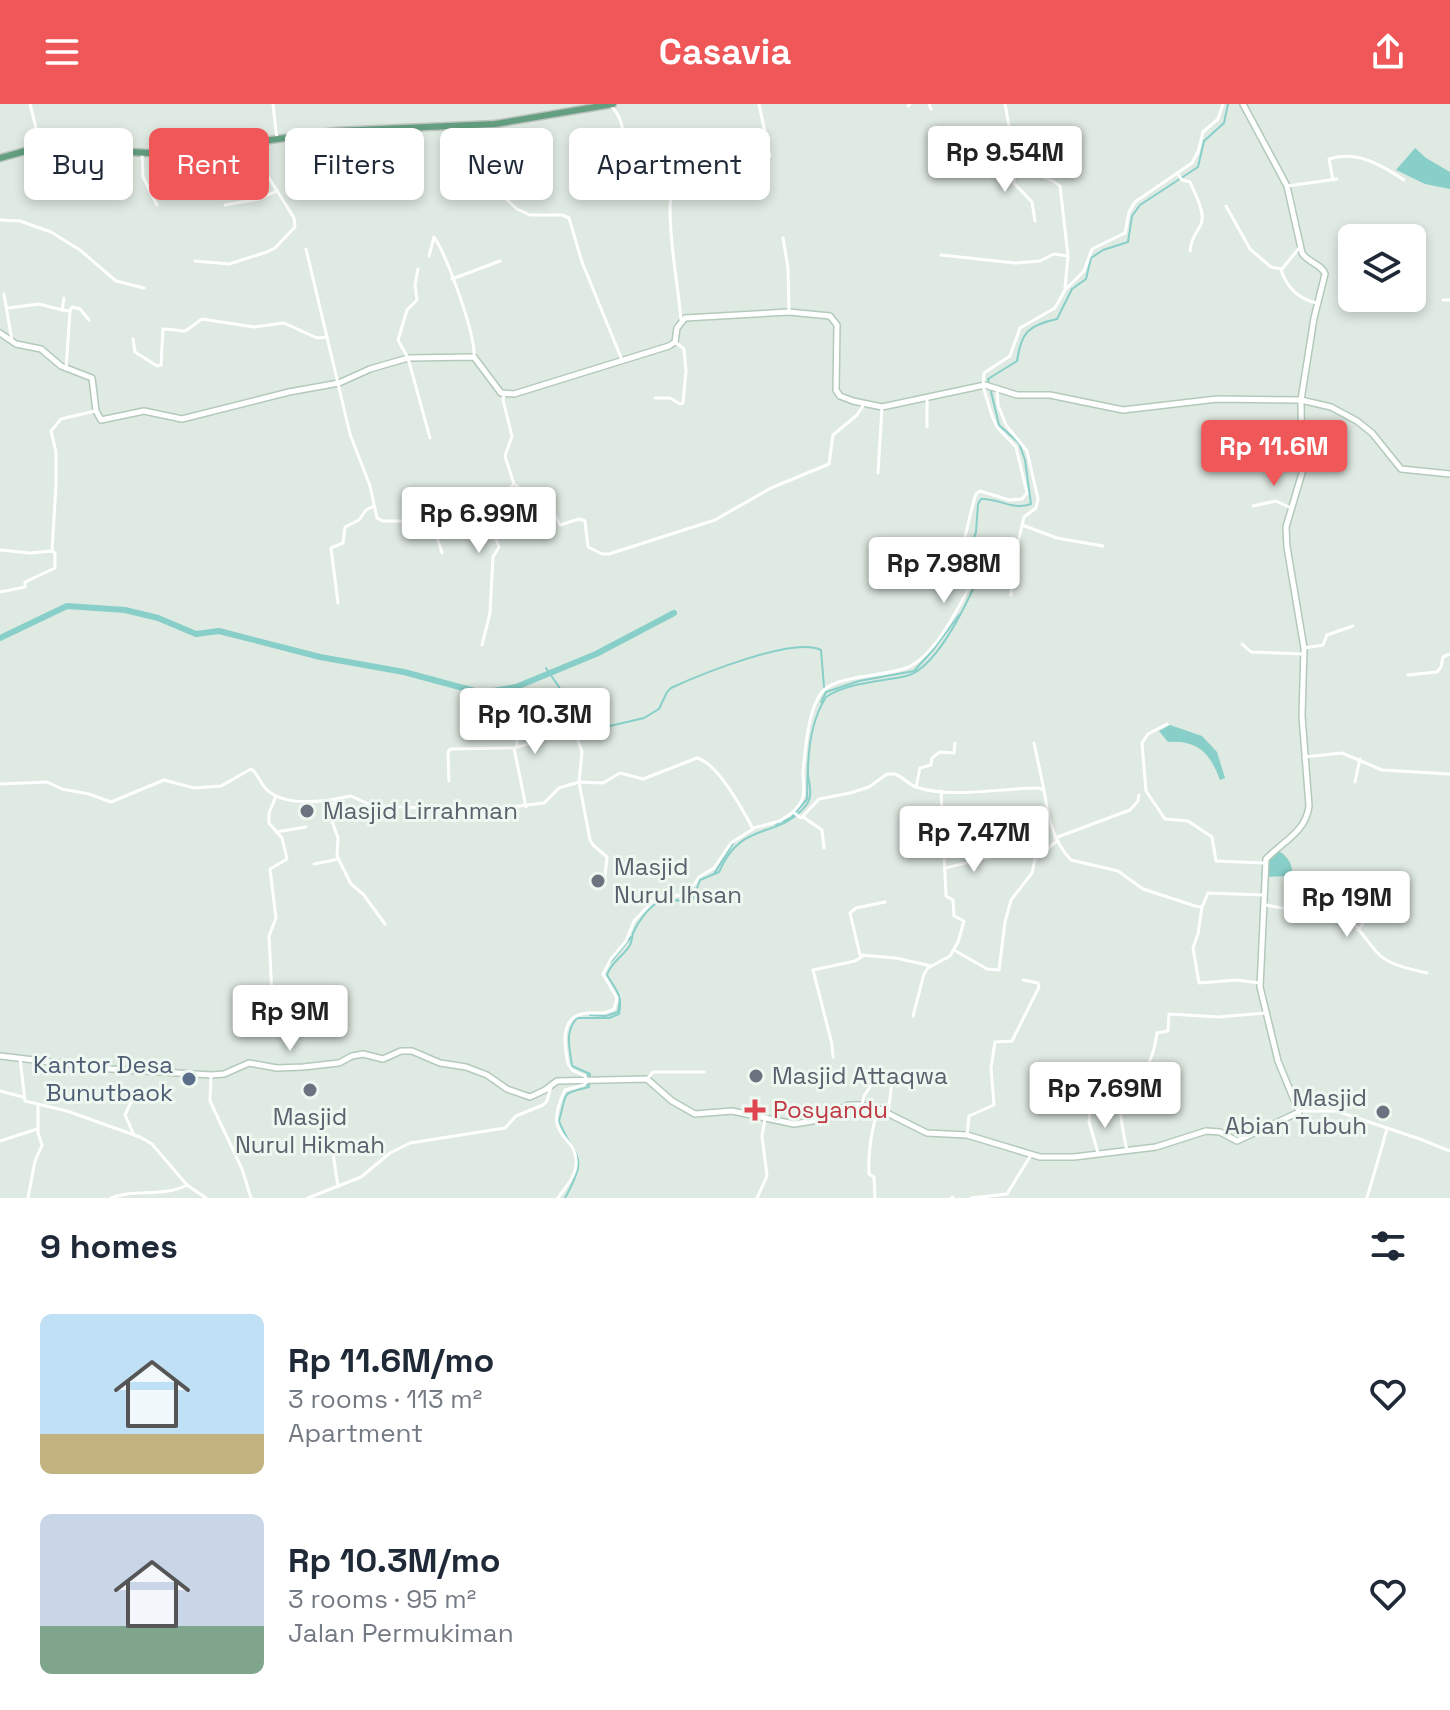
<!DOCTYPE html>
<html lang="en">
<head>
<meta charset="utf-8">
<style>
  :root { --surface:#fff; --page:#f6f6f7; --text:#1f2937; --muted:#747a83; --accent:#f05759 }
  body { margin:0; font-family:"Space Grotesk",sans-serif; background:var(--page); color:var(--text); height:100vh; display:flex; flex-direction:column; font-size:30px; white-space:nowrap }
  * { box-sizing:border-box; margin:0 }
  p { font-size:26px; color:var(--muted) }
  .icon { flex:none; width:44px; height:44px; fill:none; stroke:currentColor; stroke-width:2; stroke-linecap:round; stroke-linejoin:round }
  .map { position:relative; height:1094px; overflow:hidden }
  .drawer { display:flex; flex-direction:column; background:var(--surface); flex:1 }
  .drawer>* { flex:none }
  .guide { position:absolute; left:24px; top:24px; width:800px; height:72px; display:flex; gap:16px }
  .tools { position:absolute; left:1338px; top:120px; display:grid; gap:16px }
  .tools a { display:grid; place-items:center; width:88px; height:88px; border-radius:12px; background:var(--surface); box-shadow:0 4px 12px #0003; font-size:40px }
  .price { position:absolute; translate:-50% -68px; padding:0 18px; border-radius:8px; background:#fff; color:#222; font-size:26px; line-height:52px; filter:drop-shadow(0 2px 4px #0008) }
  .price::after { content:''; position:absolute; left:50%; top:48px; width:24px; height:18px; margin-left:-12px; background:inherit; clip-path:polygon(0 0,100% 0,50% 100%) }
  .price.current { background:var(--accent); color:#fff }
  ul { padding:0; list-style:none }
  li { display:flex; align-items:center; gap:24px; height:200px; padding:0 40px }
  li span { display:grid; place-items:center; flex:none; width:224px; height:160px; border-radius:12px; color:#555 }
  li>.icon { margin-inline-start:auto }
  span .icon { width:96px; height:96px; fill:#fffc; stroke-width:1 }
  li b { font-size:34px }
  h2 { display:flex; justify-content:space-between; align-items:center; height:96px; padding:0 40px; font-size:34px }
  .tag { padding:0 28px; border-radius:12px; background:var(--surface); box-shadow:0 4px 12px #0003; font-size:28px; line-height:72px }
  .tag.current { background:var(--accent); color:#fff }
  header { display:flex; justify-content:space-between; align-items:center; height:104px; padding:0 40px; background:var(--accent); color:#fff; font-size:36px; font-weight:800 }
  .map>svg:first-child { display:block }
  .water { fill:#87cfc8 }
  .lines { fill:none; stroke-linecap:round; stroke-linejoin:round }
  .stream { stroke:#87cfc8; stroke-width:2 }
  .river { stroke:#87cfc8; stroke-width:6 }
  .secondary-casing { stroke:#b3cabb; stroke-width:8 }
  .primary-casing { stroke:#bcc4c0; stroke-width:9 }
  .street { stroke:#fff; stroke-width:3 }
  .secondary { stroke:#fff; stroke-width:5 }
  .primary { stroke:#649f81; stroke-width:6 }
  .worship-dot { fill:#6b7280; stroke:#eff7f1; stroke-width:3 }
  .service-dot { fill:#5c6f8a; stroke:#eff7f1; stroke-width:3 }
  .health-dot { fill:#e0444e; stroke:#eff7f1; stroke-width:3 }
  .labels { text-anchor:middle; stroke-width:6; stroke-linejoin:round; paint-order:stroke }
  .worship-label { font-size:24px; fill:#5b616d; stroke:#eff7f1; text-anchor:start }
  .service-label { font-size:24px; fill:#4e5e75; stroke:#eff7f1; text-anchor:end }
  .health-label { font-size:24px; fill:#be3a42; stroke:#eff7f1; text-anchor:start }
</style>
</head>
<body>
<header><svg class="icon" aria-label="menu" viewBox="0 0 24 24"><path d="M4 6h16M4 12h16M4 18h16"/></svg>Casavia<svg class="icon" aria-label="share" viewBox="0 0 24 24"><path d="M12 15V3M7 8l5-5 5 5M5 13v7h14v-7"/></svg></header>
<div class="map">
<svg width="1450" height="1094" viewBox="0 0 1450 1094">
  <rect width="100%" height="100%" fill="#dfeae2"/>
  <g class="water">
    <polygon points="1415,44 1426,54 1450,68 1450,85 1425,80 1396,66"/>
    <path d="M1170,621L1202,632L1217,648L1225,674L1220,676C1210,649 1198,636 1168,638L1159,627Z"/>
    <path d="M1275,745C1287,751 1293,759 1292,772L1261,773L1264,753L1270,746Z"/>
  </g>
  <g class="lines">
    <g class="stream">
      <path d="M546,564L561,586L570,607L586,622L597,625L644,614L659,605L667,588L671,584C699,571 794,532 821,546L824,583"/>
      <polyline points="821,598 826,588 859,577 914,567 933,546 959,511"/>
      <polyline points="776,720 791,714 807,695 808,659"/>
      <polyline points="714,770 734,738"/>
      <polyline points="657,796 670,794"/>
      <polyline points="676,796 686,797 694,784"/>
      <polyline points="610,859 631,833"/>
      <polyline points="590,911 606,912 618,908 620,896"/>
      <polyline points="578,983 587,981 588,969"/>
      <path d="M565,1094C590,1048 575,1057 559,1017C568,985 560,991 589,983L590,970L572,962C570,945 564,928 577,914H609L619,910C623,891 616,886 607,871C611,858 624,852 630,841C632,837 632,833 633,829C638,818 647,805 657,799C669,791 681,801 693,795L700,776L719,768C742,714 779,737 807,700C813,691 809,680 808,670C808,644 812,615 826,593C849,578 880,578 906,572C936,565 967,499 979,472L978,465L967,453L976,428L978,400L981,395C999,394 1013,407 1031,400L1025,356L1019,339L999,321L988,275L1017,257C1021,228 1029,221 1057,215L1072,185L1086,175L1091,154L1103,146L1128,138L1132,112L1140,101L1198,63L1204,37L1224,19L1228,0"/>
    </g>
    <polyline class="river" points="0,534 67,502 125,506 158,514 196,530 219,527 320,553 404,568 482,589 516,583 596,550 674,509"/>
    <defs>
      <g id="secondary">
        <polyline points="0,229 16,240 41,245 61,262 92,274 96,307 101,316 144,307 182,315 289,288 339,279 370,265 408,254 474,253 501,289 514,290 669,242 675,238 677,224 685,214 789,208 830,212 837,221 836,286 840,292 853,297 882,303 985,281 1017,291 1050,291 1123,306 1217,295 1301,296 1331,303 1357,317 1372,329 1401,365 1450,370"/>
        <path d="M0,952L111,965L211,971L224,970L249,959L277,964L303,963L339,959L352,952L363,950L383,955L401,947H412L440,959L466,963L487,971L507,985L530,993L545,986L557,977L647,975L672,997L695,1010L732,1007L794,1020L813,1017L849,1001H862L879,1005L927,1029L967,1031L1040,1053H1074L1156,1043L1206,1027L1220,1028L1237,1037L1299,1008L1278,957L1260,883L1266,755C1282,738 1306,728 1309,702L1302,612L1304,544L1287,443L1286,423L1302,369L1301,296L1314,214L1325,170C1322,160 1308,159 1302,149L1287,82L1243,0"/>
      </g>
      <polyline id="primary" points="0,54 29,46 54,44 168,50 336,27 495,20 613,0"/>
    </defs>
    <use href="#secondary" class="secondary-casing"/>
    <use href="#primary" class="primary-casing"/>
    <g class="street">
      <polyline points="30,0 41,44"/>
      <polyline points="273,0 277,36"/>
      <polyline points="759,0 770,52"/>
      <polyline points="929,0 931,5"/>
      <polyline points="908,2 910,0"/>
      <path d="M612,3C625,16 621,32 630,47C639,61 660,60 668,76C673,84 670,97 670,106C670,143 678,180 681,216"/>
      <polyline points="452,24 461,46 466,66 470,70 493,83 517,105 530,111 562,111 569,114 582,158 622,256"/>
      <polyline points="142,50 143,73 157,101"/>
      <polyline points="1014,52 1042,54"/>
      <polyline points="1016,61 1014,79 1032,98 1035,117"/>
      <path d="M1177,69L1182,76L1190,78C1194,88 1204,105 1202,116C1201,126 1192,128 1190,147"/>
      <path d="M1333,76L1329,55C1356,46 1382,61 1404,76"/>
      <polyline points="1287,82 1337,75"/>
      <polyline points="225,101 259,95 277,87"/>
      <polyline points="1226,102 1250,145 1271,163 1282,165 1300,143"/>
      <polyline points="0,116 20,117 51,128 80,146 116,177 144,184"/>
      <polyline points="783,134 788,164 789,208"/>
      <polyline points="306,145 350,330 370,382 377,414 383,417 432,417 442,449"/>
      <polyline points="941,151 1015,159 1040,157 1054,150 1068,152 1060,82 1053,77 1016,61 1005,0"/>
      <path d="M429,152L434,133C447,152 476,231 474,253"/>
      <polyline points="195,157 229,160 267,148 275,144 295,123 294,114 264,66 257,39"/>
      <polyline points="418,165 415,181 417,196 407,206 398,236 408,254 430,334"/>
      <path d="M1281,166C1287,184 1298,195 1317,199"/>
      <polyline points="452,175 500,157"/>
      <polyline points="1065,184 1068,152"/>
      <polyline points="4,190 12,237"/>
      <polyline points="64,194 62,206 70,207 66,265"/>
      <polyline points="1443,196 1450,196"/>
      <polyline points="8,204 39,200 62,206"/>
      <polyline points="70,207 72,203 80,205 89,216"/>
      <path d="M133,235L135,248L157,262L161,261L163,225C191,225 176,234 202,215L254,223L284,219L317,234L327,233"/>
      <polyline points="997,285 998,301 1006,321 1027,347 1038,395 1036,404 1024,413 1015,452 1011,491"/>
      <polyline points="504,291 503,296 512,332 505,352 514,380 553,408 560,421 579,415 585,417 588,443 602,450 609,450 715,416 771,384 829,360 833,331 857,311 864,300"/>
      <polyline points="655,294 670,294 680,300 683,299 686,267 684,245 675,238"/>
      <polyline points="927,294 927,323"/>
      <polyline points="878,369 882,303"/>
      <polyline points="1253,402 1276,397 1291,404"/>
      <polyline points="1022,421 1057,434 1103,442"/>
      <polyline points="0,446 30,449 52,447"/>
      <polyline points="0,488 25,483 25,478 55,464 55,449 52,447 56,381 56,348 51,327 61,315 95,307"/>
      <polyline points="338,499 331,444 343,439 345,423 359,416 366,406 374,402"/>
      <polyline points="1242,540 1251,548 1304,550"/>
      <path d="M482,541L490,509L493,453L499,443C489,419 496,397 514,380"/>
      <polyline points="1304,544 1323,541 1327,531 1353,522"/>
      <polyline points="1408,571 1437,568 1441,563 1443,553 1450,550"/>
      <polyline points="1167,620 1148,630 1142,639 1146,687 1165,715 1188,717 1212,733 1216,757 1265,759"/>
      <polyline points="574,625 582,648 579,678 590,736 593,741 607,753 605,771"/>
      <polyline points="517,627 517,643"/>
      <polyline points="1034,639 1044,686"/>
      <polyline points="1304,653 1342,649 1382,666 1450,670"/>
      <polyline points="449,677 448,648 450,645 514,644"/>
      <polyline points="1355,678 1360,655"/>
      <path d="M0,680L47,678L62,685L89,690L111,698L164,676L194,684L221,682L251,665C259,670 259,678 266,685C285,704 328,697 351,692L373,702L486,706L544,699L559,684L579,678L603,679L620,669L643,675L697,654C717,659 743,706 753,725L731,739L714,764L699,773L687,791L660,792L655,795L634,817L626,837L611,855L603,870L617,894L614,905C605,910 599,909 589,909C559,910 564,940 568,960L572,966L585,972L587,977L584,981L565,986C540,1037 579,1029 576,1061C575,1073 565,1084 558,1094"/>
      <polyline points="916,683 920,664 931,661 932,654 940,648 954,649 955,639"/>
      <polyline points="338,695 328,706 338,734 337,752 351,780 363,790 385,820"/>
      <path d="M526,703L514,644C535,639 576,619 595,626"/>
      <path d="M793,708C797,703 802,699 803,693C805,686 803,676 803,669C805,648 808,601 824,586C840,571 886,572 906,564C935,554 962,497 975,472C973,462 964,460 962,450C962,444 973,398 976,390L980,387L1009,396L1022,395L1027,389L1016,343L997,323L992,312L983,282L984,269L1010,252L1020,224L1055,204L1065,186L1084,167L1092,145L1125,129L1129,108L1135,98L1192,59L1198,48L1203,28L1218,15L1223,0"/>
      <polyline points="803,713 822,726 824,744"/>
      <path d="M754,724L780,717L793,708L801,714L819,695L850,689L869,683L887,670H895C903,673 908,680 916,683C950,695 1003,684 1038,684L1044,686C1048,712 1052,736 1071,756L1118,767L1143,785L1195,802L1202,803L1208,789L1263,791"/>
      <polyline points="276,728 306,723"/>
      <polyline points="1055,734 1130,706 1138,697 1139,691"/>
      <polyline points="314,760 339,755"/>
      <polyline points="945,764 999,751"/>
      <polyline points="885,798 856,804 850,809 860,851 896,854 931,862"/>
      <path d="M1266,801L1320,811L1333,817L1350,815C1382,852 1374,858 1427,869"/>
      <polyline points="1202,803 1198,830 1193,844 1199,879 1236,876 1260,879"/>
      <polyline points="1358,826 1372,807"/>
      <polyline points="954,846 987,865 999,866 1005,818 1011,796 1032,769 1035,755 1057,737"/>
      <polyline points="272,891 269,832 276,814 270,765 287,755 282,734 269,719 269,709 276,692"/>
      <polyline points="913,912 924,870 928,864 950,852 958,838 964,817 954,812 953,796 946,792 941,687"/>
      <polyline points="833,953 832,940 813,866 855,857 863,852"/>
      <polyline points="20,954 25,997 67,1007 140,1033 152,1040 187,1081 206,1094"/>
      <polyline points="211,971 210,997 242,1065 251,1094"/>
      <polyline points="647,975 653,968 704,968"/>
      <polyline points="0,987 23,993"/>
      <polyline points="131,998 125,1011 134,1031"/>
      <polyline points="862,1001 864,992 879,969"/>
      <polyline points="1090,1004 1089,1018 1098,1049"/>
      <polyline points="1301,1007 1336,1007 1420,1035 1450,1047"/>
      <polyline points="888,1010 892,978 898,982 907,975 920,978 927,975"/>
      <polyline points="967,1031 969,1012 994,1001 991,964 995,938 1012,937 1039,883 1038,879 1023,876"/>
      <polyline points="0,1037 37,1025"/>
      <path d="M1127,1047C1124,1033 1116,996 1122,984C1125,978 1133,979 1138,975C1150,963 1155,944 1157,929L1168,927L1169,910L1218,913L1265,909"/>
      <polyline points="333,1049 338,1083"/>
      <polyline points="952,1093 953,1094"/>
      <polyline points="28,1094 35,1057 42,1041 38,1029 38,1002"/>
      <path d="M111,1094C136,1084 162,1094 187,1081"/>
      <polyline points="308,1094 361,1073 390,1049 410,1039 505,1024 516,1012 543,1001 547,997 551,982"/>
      <polyline points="757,1094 767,1072 762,1032 765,1015"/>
      <path d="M875,1094L874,1073L869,1070C868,1050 871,1024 879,1005"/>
      <polyline points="971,1094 1007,1090 1031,1051"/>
      <polyline points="1367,1094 1387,1025"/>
    </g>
    <use href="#secondary" class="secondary"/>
    <use href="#primary" class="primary"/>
  </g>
  <g class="worship-dot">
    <circle cx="307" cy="707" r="8"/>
    <circle cx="598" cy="777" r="8"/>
    <circle cx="756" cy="972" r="8"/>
    <circle cx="310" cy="986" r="8"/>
    <circle cx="1383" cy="1008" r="8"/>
  </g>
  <circle class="service-dot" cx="189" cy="975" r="8"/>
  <path class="health-dot" d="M751 994h8v8h8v8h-8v8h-8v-8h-8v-8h8z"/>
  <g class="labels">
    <g class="worship-label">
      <text x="323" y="715">Masjid Lirrahman</text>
      <text x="614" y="771">Masjid<tspan x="614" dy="28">Nurul Ihsan</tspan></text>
      <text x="772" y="980">Masjid Attaqwa</text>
      <text x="1367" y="1002" text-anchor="end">Masjid<tspan x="1367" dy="28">Abian Tubuh</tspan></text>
      <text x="310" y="1021" text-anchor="middle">Masjid<tspan x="310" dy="28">Nurul Hikmah</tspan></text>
    </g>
    <g class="service-label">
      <text x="173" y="969">Kantor Desa<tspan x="173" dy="28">Bunutbaok</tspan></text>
    </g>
    <g class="health-label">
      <text x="773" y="1014">Posyandu</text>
    </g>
  </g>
</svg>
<div class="tools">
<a><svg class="icon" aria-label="layers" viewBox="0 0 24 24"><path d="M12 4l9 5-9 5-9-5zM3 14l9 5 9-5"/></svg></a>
</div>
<b class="price" style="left:1005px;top:90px">Rp 9.54M</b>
<b class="price current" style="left:1274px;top:384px">Rp 11.6M</b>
<b class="price" style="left:479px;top:451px">Rp 6.99M</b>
<b class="price" style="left:944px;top:501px">Rp 7.98M</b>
<b class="price" style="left:535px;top:652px">Rp 10.3M</b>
<b class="price" style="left:974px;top:770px">Rp 7.47M</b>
<b class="price" style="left:1347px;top:835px">Rp 19M</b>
<b class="price" style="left:290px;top:949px">Rp 9M</b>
<b class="price" style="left:1105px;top:1026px">Rp 7.69M</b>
<div class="guide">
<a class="tag">Buy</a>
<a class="tag current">Rent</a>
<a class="tag">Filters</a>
<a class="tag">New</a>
<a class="tag">Apartment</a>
</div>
</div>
<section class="drawer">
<h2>9 homes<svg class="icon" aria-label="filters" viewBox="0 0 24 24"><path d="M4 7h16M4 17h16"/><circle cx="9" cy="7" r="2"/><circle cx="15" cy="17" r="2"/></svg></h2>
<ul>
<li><span style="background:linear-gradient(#bfe0f5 75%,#c2b280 0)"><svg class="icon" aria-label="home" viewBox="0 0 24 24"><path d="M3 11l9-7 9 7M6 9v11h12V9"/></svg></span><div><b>Rp 11.6M/mo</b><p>3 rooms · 113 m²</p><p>Apartment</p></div><svg class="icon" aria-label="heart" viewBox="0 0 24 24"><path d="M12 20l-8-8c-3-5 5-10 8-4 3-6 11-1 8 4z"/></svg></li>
<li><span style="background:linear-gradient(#c9d6e8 70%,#7fa58c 0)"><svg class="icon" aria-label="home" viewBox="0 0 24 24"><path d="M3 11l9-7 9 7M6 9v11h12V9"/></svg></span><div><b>Rp 10.3M/mo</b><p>3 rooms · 95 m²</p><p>Jalan Permukiman</p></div><svg class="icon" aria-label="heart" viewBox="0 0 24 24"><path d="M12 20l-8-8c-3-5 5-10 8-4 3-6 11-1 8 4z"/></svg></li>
</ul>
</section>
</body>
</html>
